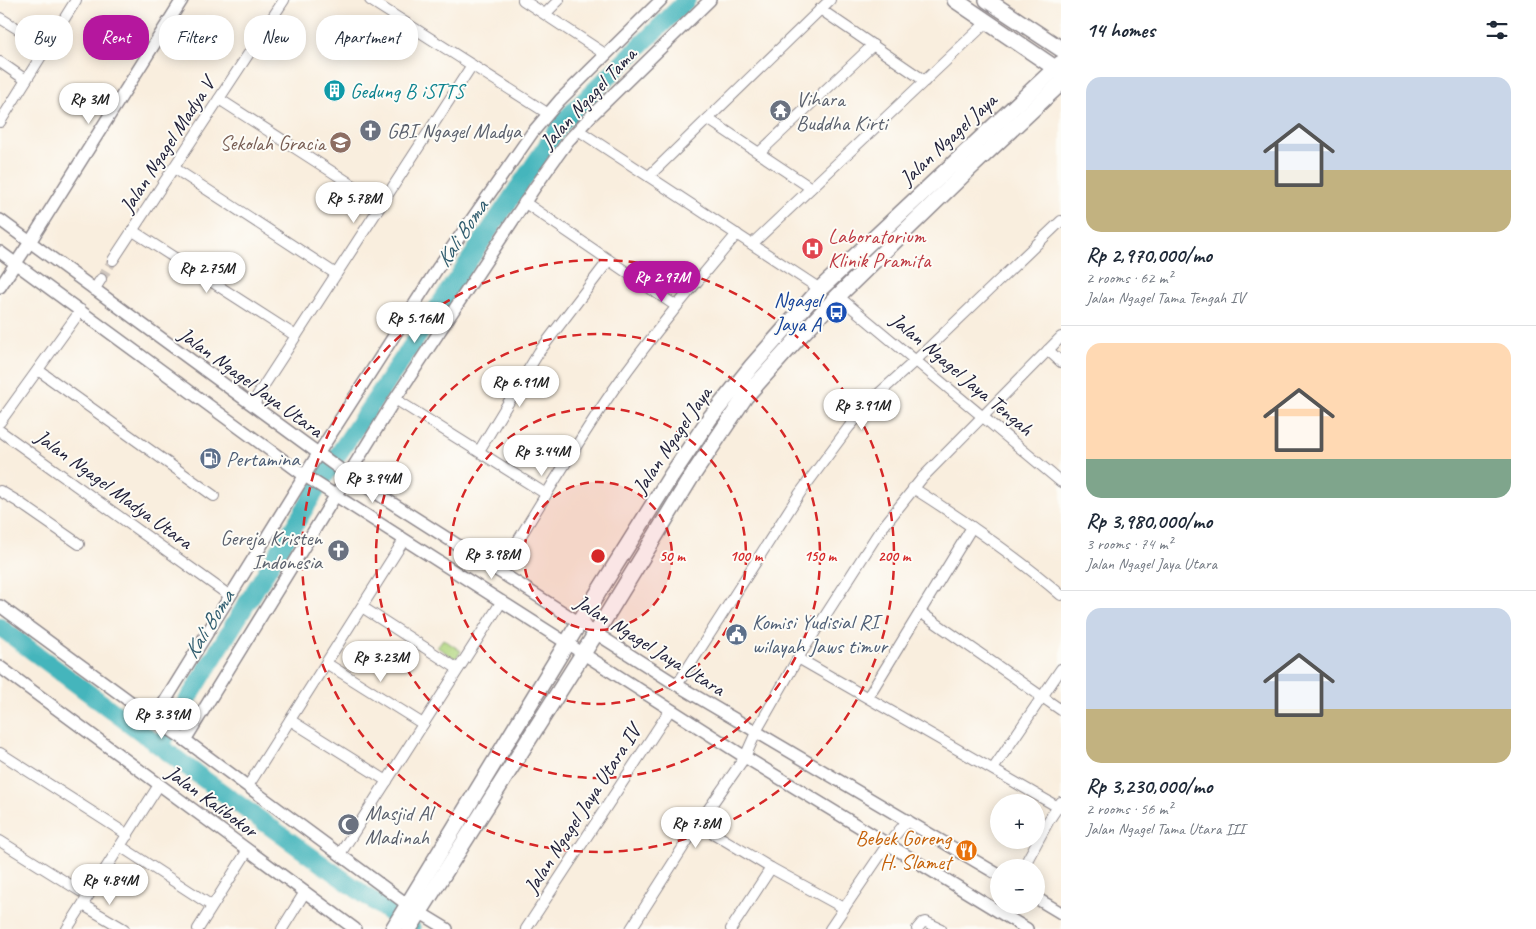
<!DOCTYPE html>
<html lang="en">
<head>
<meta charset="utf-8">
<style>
  :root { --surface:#fff; --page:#f6f6f7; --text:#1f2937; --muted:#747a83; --line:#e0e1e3; --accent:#b5179e }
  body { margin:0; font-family:Caveat,sans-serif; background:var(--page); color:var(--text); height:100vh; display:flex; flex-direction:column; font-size:19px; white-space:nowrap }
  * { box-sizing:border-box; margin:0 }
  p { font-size:16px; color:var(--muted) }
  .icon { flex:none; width:28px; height:28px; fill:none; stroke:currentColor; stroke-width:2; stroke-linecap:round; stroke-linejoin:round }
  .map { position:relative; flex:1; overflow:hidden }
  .drawer { display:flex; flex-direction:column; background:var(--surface); width:475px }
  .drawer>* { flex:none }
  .banner { position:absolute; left:15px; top:15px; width:475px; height:45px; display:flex; gap:10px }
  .buttons { position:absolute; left:990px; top:794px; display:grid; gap:10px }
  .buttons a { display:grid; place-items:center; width:55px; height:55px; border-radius:50%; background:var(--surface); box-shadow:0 2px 12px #0003; font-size:25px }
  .price { position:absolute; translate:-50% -42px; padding:0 11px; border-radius:18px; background:#fff; color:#222; font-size:16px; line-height:32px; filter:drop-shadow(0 1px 2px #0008) }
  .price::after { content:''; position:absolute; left:50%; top:30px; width:15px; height:11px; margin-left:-8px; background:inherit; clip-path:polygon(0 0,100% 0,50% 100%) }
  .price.on { background:var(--accent); color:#fff }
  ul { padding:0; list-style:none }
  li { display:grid; align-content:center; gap:10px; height:265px; padding:0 25px }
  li+li { border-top:1px solid var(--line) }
  li span { display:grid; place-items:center; height:155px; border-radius:15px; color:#555 }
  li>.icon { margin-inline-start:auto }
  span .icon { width:90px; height:90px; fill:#fffc; stroke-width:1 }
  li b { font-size:21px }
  h2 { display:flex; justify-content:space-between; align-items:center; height:60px; padding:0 25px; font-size:21px }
  .chip { padding:0 18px; border-radius:20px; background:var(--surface); box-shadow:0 2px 12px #0003; font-size:18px; line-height:45px }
  .chip.on { background:var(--accent); color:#fff }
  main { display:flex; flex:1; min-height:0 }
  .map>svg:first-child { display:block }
  .green { fill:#b0d57e; stroke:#697c5c }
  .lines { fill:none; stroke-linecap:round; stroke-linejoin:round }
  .river { stroke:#45b5bc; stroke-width:18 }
  .minor-tunnel { stroke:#cec5bd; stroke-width:10; stroke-dasharray:10 5; stroke-linecap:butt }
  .minor-casing { stroke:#8e888c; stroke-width:12 }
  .tertiary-casing { stroke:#8e888c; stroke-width:14 }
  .primary-casing { stroke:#8e888c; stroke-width:18 }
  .minor { stroke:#fff; stroke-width:10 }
  .tertiary { stroke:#fff; stroke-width:11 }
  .primary { stroke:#fff; stroke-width:15 }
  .ring { fill:none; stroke:#d62828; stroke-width:2.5; stroke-dasharray:9 6 }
  .labels { text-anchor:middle; stroke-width:4; stroke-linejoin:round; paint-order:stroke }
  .culture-label { font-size:21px; fill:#0d838f; stroke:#fdfcf7; text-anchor:start }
  .street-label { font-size:21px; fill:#22223b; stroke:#fdfcf7 }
  .worship-label { font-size:21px; fill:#5b616d; stroke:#fdfcf7; text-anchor:start }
  .education-label { font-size:21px; fill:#785e54; stroke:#fdfcf7; text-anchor:end }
  .health-label { font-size:21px; fill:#be3a42; stroke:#fdfcf7; text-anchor:start }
  .transit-label { font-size:21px; fill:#164399; stroke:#fdfcf7; text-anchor:end }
  .service-label { font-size:21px; fill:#4e5e75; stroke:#fdfcf7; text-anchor:start }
  .food-label { font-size:21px; fill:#c56008; stroke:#fdfcf7; text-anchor:end }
  .water-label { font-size:22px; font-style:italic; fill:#305d6f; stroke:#fdfcf7 }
  .centre { fill:#d62828; stroke:#fdfcf7; stroke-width:2.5 }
  .ring-label { font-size:15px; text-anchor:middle; font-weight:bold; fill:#d62828; stroke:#fdfcf7; stroke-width:4; stroke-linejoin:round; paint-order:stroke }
</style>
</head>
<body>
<main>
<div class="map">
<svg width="1061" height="929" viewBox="0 0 1061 929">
  <rect width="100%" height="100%" fill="#fdfcf7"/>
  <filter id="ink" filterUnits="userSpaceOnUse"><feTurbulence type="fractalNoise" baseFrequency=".02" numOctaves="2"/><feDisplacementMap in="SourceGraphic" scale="10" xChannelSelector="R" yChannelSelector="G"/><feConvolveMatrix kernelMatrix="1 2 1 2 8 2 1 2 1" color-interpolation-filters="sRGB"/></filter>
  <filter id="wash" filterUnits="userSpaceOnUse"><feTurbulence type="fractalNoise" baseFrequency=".0096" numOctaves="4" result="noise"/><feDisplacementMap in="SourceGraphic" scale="20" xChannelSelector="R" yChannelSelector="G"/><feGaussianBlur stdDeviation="1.12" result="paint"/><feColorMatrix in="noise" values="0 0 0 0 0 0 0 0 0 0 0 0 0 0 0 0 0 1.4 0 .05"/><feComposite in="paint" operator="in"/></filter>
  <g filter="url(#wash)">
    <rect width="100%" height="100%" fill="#f9eede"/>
    <polygon class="green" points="443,639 461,651 456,659 437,647"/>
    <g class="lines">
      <g class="river">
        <polyline points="0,627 205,780 412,929"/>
        <polyline points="160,745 339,453 564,120 687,0"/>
      </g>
    </g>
  </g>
  <g filter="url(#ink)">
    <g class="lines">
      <polyline class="minor-tunnel" points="101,279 113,260"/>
      <defs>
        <g id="minor">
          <polyline points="370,0 547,113"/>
          <polyline points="523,0 605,54"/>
          <polyline points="820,9 925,81"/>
          <polyline points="545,14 559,0"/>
          <polyline points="0,18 47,47"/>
          <polyline points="0,62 26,80"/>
          <polyline points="219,99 382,204"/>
          <polyline points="708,119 811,188"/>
          <polyline points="0,122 76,0"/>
          <polyline points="578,130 820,289"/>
          <polyline points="759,153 873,45"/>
          <polyline points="174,168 336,274"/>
          <polyline points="649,176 830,0"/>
          <polyline points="524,202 676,306"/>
          <polyline points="133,231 296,336"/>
          <polyline points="752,244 987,22"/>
          <polyline points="113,260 284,0"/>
          <polyline points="94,290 101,279"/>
          <polyline points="838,296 1061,482"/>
          <polyline points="1048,350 1061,362"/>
          <polyline points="38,370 214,496"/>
          <polyline points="395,399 546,494"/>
          <polyline points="255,406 257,396 472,65"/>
          <polyline points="0,422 81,310"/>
          <polyline points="0,431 230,596"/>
          <polyline points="479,451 539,352 609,260"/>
          <path d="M913,488C965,521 1015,555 1061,595"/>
          <polyline points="0,491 17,501 79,544"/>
          <path d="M499,572C536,511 573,448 614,389C652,335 694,285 737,234"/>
          <polyline points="362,607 458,669"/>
          <polyline points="920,612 1061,710"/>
          <polyline points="798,658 1058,807"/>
          <polyline points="326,663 423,724"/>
          <polyline points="677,685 800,493 849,427 875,397 916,360 1061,221"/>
          <polyline points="868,697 972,527"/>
          <polyline points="290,720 387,781"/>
          <polyline points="0,753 128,835"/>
          <polyline points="993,769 1061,669"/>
          <polyline points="248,786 404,540"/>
          <polyline points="698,824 771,868 844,908"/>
          <polyline points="0,841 88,896"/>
          <polyline points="120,846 212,906"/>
          <polyline points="340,854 502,601"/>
          <polyline points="1023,868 1049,820 1061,802"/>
          <polyline points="83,905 124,929"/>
          <polyline points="67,929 159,785"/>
          <polyline points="198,929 248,850"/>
          <polyline points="282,929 305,892"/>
          <polyline points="526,929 670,710"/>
          <polyline points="631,929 698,824 745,757 758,728 798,658 879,532 923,477 1061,337"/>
          <polyline points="731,929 771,868"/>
          <polyline points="830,929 887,845 908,820"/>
          <polyline points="917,929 922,923 926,922 941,929"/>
        </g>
        <g id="tertiary">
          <polyline points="0,220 348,475 677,685 999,875"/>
          <polyline points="0,252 305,476 745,757 1027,929"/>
          <polyline points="0,287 30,242 182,0"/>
          <polyline points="0,606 154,719 185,740 408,905"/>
          <polyline points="0,667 355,929"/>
          <polyline points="154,719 318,454 437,269 532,133 560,100 661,0"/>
          <polyline points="185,740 395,399 535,187 568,141 590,117 710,0"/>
          <polyline points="1036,898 1061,913"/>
          <polyline points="419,912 447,929"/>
        </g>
        <g id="primary">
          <polyline points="955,0 1061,72"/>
          <polyline points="987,0 1061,49"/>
          <polyline points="393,929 579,623 671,476 710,418 752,366 820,289 1061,63"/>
          <polyline points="409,929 596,633 690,479 745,397 799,337 838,296 969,169 1061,83"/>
        </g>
      </defs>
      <use href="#minor" class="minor-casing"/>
      <use href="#tertiary" class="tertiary-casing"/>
      <use href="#primary" class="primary-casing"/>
      <use href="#minor" class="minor"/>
      <use href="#tertiary" class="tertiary"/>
      <use href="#primary" class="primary"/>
    </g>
  </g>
  <circle cx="598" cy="556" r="74" fill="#d62828" fill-opacity=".12"/>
  <g class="ring">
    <circle cx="598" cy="556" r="74"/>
    <circle cx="598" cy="556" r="148"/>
    <circle cx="598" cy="556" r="222"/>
    <circle cx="598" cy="556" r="296"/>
  </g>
  <defs>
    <symbol id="building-disc" viewBox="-11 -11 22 22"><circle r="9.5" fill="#0f9aa8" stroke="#fdfcf7"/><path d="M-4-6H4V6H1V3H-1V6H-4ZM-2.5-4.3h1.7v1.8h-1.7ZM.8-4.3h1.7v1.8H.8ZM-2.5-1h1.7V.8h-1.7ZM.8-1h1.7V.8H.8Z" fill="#fff"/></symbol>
    <symbol id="temple-disc" viewBox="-11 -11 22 22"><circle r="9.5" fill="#6b7280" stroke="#fdfcf7"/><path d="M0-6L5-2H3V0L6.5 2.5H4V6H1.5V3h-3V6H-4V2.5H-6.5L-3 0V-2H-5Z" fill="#fff"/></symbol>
    <symbol id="church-disc" viewBox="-11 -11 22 22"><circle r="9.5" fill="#6b7280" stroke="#fdfcf7"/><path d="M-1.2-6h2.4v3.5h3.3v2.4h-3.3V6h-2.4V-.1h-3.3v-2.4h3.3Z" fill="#fff"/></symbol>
    <symbol id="school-disc" viewBox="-11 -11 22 22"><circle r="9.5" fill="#8d6e63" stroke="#fdfcf7"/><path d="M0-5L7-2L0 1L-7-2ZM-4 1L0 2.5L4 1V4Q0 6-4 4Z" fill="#fff"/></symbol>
    <symbol id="hospital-disc" viewBox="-11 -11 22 22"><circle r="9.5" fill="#e0444e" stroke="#fdfcf7"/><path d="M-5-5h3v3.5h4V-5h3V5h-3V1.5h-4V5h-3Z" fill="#fff"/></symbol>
    <symbol id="bus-disc" viewBox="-11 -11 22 22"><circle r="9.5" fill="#1a4fb4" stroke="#fdfcf7"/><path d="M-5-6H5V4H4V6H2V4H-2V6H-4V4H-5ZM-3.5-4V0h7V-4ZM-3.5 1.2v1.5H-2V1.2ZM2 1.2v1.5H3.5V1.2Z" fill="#fff"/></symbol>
    <symbol id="fuel-disc" viewBox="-11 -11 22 22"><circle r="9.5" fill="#5c6f8a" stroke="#fdfcf7"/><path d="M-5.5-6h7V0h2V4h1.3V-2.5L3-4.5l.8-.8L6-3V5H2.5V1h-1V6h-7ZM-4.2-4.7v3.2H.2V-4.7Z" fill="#fff"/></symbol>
    <symbol id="civic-disc" viewBox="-11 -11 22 22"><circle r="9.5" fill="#5c6f8a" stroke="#fdfcf7"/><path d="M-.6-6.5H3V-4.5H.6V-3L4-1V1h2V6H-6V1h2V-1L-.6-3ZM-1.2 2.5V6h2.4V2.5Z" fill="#fff"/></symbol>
    <symbol id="mosque-disc" viewBox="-11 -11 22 22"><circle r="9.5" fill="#6b7280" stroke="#fdfcf7"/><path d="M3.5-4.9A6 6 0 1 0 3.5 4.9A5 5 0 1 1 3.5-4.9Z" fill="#fff"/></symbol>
    <symbol id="restaurant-disc" viewBox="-11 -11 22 22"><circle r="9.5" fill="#e8710a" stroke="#fdfcf7"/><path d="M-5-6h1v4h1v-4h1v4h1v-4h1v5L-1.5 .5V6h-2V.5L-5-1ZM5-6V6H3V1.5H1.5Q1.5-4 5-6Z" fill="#fff"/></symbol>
  </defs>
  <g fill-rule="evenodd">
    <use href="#building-disc" x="322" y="78" width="25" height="25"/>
    <use href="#temple-disc" x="768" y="98" width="25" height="25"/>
    <use href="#church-disc" x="358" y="118" width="25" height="25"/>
    <use href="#school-disc" x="328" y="130" width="25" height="25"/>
    <use href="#hospital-disc" x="800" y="236" width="25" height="25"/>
    <use href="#bus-disc" x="824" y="300" width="25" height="25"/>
    <use href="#fuel-disc" x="198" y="446" width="25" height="25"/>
    <use href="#church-disc" x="326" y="538" width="25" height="25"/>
    <use href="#civic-disc" x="724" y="622" width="25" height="25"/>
    <use href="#mosque-disc" x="336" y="812" width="25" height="25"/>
    <use href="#restaurant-disc" x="954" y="838" width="25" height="25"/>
  </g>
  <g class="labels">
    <g class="culture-label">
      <text x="350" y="98">Gedung B iSTTS</text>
    </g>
    <g class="street-label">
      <text transform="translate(588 98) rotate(-47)" y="7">Jalan Ngagel Tama</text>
      <text transform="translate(948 139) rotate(-43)" y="7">Jalan Ngagel Jaya</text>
      <text transform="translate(167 145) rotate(-57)" y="7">Jalan Ngagel Madya V</text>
      <text transform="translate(962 374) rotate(40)" y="7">Jalan Ngagel Jaya Tengah</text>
      <text transform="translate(251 382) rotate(36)" y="7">Jalan Ngagel Jaya Utara</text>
      <text transform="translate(672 440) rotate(-56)" y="7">Jalan Ngagel Jaya</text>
      <text transform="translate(114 489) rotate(36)" y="7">Jalan Ngagel Madya Utara</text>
      <text transform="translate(650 645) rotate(32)" y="7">Jalan Ngagel Jaya Utara</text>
      <text transform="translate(212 801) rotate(36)" y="7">Jalan Kalibokor</text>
      <text transform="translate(582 809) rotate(-57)" y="7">Jalan Ngagel Jaya Utara IV</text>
    </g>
    <g class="worship-label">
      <text x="796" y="106">Vihara<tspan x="796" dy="24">Buddha Kirti</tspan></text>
      <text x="387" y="138">GBI Ngagel Madya</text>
      <text x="322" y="545" text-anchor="end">Gereja Kristen<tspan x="322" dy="24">Indonesia</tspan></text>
      <text x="365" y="820">Masjid Al<tspan x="365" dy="24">Madinah</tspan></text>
    </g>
    <g class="education-label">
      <text x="325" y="150">Sekolah Gracia</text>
    </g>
    <g class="health-label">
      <text x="828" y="243">Laboratorium<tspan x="828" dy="24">Klinik Pramita</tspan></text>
    </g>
    <g class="transit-label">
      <text x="821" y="307">Ngagel<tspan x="821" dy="24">Jaya A</tspan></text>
    </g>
    <g class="service-label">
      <text x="226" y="466">Pertamina</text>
      <text x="752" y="629">Komisi Yudisial RI<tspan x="752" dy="24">wilayah Jaws timur</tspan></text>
    </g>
    <g class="food-label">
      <text x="951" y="845">Bebek Goreng<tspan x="951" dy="24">H. Slamet</tspan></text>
    </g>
    <g class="water-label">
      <text transform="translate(461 233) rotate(-56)" y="8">Kali Boma</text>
      <text transform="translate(208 624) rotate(-58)" y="8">Kali Boma</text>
    </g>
  </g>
  <circle cx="598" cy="556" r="8" class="centre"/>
  <g class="ring-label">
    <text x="672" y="561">50 m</text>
    <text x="746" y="561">100 m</text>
    <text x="820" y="561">150 m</text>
    <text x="894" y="561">200 m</text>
  </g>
</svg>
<div class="buttons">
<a>+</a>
<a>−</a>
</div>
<b class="price" style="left:89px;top:125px">Rp 3M</b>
<b class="price" style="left:354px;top:224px">Rp 5.78M</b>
<b class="price" style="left:207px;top:294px">Rp 2.75M</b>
<b class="price on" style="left:662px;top:303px">Rp 2.97M</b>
<b class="price" style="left:415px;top:344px">Rp 5.16M</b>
<b class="price" style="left:520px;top:408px">Rp 6.91M</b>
<b class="price" style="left:862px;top:431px">Rp 3.91M</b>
<b class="price" style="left:542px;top:477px">Rp 3.44M</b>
<b class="price" style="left:373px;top:504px">Rp 3.94M</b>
<b class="price" style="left:492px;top:580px">Rp 3.98M</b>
<b class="price" style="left:381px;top:683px">Rp 3.23M</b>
<b class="price" style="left:162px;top:740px">Rp 3.39M</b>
<b class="price" style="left:696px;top:849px">Rp 7.8M</b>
<b class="price" style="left:110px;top:906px">Rp 4.84M</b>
<div class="banner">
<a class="chip">Buy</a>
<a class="chip on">Rent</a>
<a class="chip">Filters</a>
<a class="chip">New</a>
<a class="chip">Apartment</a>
</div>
</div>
<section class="drawer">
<h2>14 homes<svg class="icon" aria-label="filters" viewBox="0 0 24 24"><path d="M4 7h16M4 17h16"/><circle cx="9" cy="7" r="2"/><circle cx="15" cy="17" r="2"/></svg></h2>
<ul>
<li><span style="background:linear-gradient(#c9d6e8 60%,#c2b280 0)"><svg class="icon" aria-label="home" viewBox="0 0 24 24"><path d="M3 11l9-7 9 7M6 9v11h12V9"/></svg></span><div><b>Rp 2,970,000/mo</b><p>2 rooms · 62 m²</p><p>Jalan Ngagel Tama Tengah IV</p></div></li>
<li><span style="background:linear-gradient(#ffd9b3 75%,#7fa58c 0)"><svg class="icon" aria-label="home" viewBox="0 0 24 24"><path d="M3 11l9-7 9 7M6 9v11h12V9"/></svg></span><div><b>Rp 3,980,000/mo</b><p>3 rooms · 74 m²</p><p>Jalan Ngagel Jaya Utara</p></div></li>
<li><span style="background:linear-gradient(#c9d6e8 65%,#c2b280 0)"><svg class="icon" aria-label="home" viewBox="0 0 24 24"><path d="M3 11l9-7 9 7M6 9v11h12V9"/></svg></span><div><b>Rp 3,230,000/mo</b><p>2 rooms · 56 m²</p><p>Jalan Ngagel Tama Utara III</p></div></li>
</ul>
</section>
</main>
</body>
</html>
